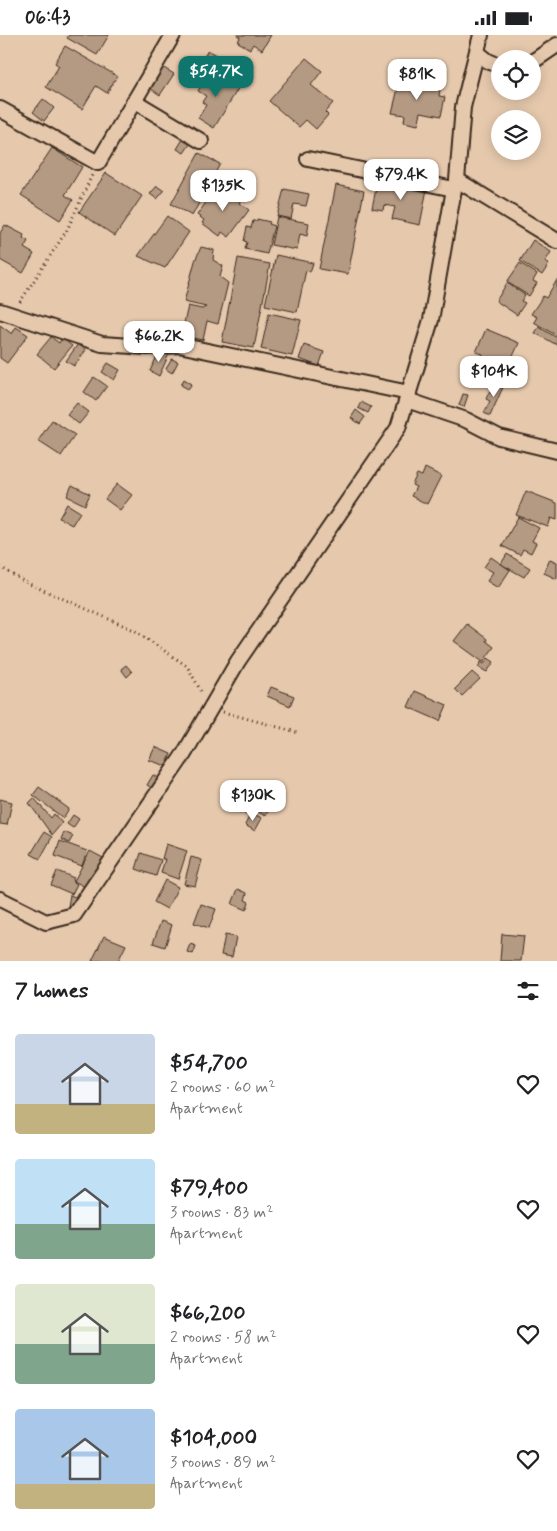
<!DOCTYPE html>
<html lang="en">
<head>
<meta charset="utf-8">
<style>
  :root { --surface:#fff; --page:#f2f2f2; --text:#202124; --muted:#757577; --accent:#0f766e }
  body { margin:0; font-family:Mynerve,sans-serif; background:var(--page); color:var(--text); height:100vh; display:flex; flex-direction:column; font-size:19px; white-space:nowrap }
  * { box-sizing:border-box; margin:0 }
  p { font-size:16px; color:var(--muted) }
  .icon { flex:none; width:28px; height:28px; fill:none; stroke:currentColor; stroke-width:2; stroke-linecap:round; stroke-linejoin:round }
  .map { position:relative; height:926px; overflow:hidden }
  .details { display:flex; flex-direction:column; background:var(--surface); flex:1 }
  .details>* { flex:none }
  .fabs { position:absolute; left:491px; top:15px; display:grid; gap:10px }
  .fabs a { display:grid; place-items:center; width:50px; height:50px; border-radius:50%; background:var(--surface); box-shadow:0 2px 12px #0003; font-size:25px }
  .price { position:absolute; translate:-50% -42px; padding:0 11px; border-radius:10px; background:#fff; color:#222; font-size:16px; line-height:32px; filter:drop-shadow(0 1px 2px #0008) }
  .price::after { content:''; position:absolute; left:50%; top:30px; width:15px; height:11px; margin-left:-8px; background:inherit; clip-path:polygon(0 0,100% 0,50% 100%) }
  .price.on { background:var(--accent); color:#fff }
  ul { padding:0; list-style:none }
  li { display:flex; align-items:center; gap:15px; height:125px; padding:0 15px }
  li span { display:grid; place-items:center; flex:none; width:140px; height:100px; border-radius:5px; color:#555 }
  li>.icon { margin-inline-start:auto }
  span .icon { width:60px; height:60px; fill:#fffc; stroke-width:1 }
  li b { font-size:21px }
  h2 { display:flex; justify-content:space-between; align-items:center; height:60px; padding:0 15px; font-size:21px }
  .status { display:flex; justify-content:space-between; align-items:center; height:35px; padding:0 25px; background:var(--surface); direction:ltr }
  .status svg { height:14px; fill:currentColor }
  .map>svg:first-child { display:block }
  .building { fill:#b49a83; stroke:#3b2a1e }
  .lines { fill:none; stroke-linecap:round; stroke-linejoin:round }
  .minor-casing { stroke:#3b2a1e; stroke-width:18 }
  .path { stroke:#3b2a1e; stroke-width:3; stroke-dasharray:1 4; stroke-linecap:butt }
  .minor { stroke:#e6c9ad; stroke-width:14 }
</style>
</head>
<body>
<div class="status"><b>06:43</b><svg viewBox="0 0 49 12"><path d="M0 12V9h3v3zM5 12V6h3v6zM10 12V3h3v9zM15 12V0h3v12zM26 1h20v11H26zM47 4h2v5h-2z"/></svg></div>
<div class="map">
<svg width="557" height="926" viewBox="0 0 557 926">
  <rect width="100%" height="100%" fill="#e6c9ad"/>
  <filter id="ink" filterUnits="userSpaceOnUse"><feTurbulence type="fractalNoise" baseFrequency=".02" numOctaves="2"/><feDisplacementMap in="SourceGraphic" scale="10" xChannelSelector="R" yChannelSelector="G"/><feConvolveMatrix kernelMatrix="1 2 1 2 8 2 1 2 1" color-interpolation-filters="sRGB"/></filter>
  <g filter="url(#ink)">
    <g class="building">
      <polygon points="69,0 109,0 97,20 67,3"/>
      <polygon points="237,0 271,0 262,15 253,9 250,14 238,7 240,2"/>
      <polygon points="65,11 117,41 107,58 96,51 82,74 46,52 59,31 55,28"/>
      <polygon points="208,15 240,33 233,46 201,27"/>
      <polygon points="306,23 322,36 311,50 333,68 325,77 328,80 316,94 306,85 299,92 269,66"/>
      <polygon points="157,29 174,39 160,60 144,49"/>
      <polygon points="210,35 239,52 214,93 198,83 206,70 202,67 206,61 198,56"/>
      <polygon points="400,45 440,54 439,61 445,62 441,81 421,77 418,90 404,87 405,80 392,78"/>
      <polygon points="43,64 54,73 44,86 33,77"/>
      <polygon points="183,104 190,109 184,118 177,114"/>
      <polygon points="52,113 82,132 65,160 73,165 60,185 21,160"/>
      <polygon points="199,118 220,129 192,181 171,169"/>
      <polygon points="106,138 142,161 115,201 79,177"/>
      <polygon points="378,144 427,154 420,190 392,184 395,172 384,170 383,175 372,173"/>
      <polygon points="336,150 364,156 348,239 319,234"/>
      <polygon points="157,151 164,156 157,164 150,159"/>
      <polygon points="226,151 242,162 239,168 249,175 229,202 222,197 220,201 202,188 204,185 197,180 213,158 216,156 220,159"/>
      <polygon points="284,154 309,159 306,171 294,169 291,184 277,181"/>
      <polygon points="167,181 189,197 165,233 138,221"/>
      <polygon points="277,182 309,188 307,201 300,199 297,215 271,210"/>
      <polygon points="257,184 270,187 269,189 274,191 267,219 245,214 247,207 244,206 247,192 251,193 253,186 257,186"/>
      <polygon points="5,190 24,200 23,203 28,206 24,213 34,219 23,238 0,225 0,198"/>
      <polygon points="533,205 551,217 545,227 549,229 542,240 520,226"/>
      <polygon points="201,212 214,215 213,225 223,231 220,242 228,248 218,289 207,286 203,305 181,301 188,271 202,274 206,272 184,267 195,226"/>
      <polygon points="276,220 313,228 310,237 306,235 297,277 265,270"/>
      <polygon points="238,223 270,229 254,313 222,307"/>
      <polygon points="520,228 537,239 533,246 537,248 529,261 507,247"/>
      <polygon points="557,245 557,301 534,287 537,282 531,279 543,261 546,263"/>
      <polygon points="507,248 525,260 521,266 525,268 517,280 496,266"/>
      <polygon points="269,278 301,285 292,321 261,314"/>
      <polygon points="0,290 12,299 16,292 28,300 7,328 0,323"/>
      <polygon points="539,292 557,303 557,310 535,298"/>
      <polygon points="486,294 519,308 509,330 501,327 499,332 481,324 483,319 476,317"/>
      <polygon points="51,302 59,308 62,303 72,311 54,333 37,319"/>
      <polygon points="78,309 86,315 74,331 66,326"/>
      <polygon points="304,310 324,317 319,331 299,324"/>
      <polygon points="160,315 169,319 159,341 150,336"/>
      <polygon points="172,324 178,327 172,338 166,334"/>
      <polygon points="108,328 120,335 114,345 102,337"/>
      <polygon points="484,328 500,335 497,341 481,334"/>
      <polygon points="504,332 510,335 504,348 498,345"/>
      <polygon points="94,342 107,351 96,366 84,357"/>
      <polygon points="184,344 192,349 188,354 181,350"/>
      <polygon points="496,346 504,350 490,381 484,378 490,366 486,364 489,357 491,358"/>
      <polygon points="463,359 468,360 464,372 459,370"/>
      <polygon points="361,367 371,372 368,378 358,373"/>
      <polygon points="77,368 89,377 79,389 67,380"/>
      <polygon points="356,375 365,382 360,389 351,383"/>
      <polygon points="52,385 75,400 61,421 38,406"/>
      <polygon points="425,433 441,441 427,469 411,461 416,452 412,450 417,439 422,441"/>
      <polygon points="117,449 132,460 120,475 105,464"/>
      <polygon points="72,450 90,459 85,470 67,461"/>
      <polygon points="526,456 557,468 557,485 551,483 548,492 516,480"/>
      <polygon points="67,469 80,477 72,490 59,483"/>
      <polygon points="518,482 539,493 532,506 536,508 531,518 523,514 520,520 502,511"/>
      <polygon points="507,519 530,533 524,542 501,529"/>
      <polygon points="491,522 510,535 498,553 487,546 493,537 484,532"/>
      <polygon points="550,524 557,527 557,544 544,538"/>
      <polygon points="467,589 487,604 486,606 494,612 483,627 454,606"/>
      <polygon points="488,623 494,627 487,637 478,632 481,627 484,629"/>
      <polygon points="126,630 132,637 127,642 121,634"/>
      <polygon points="472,637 480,644 462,661 455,654"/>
      <polygon points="271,652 294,661 290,671 267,661"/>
      <polygon points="415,656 447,670 440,686 408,672"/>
      <polygon points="155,712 171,719 166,731 149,725"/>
      <polygon points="153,740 159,744 153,754 147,750"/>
      <polygon points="39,752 69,774 63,783 33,760"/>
      <polygon points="254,756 263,760 259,768 251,764"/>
      <polygon points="242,761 249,762 246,779 239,778"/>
      <polygon points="34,763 51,783 54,779 62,788 52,800 29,768"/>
      <polygon points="0,764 12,767 7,790 0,789"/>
      <polygon points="262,767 271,772 265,781 257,776"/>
      <polygon points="251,778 262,783 255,796 245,790"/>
      <polygon points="73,780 79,784 73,793 67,789"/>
      <polygon points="44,797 52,802 40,824 31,819"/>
      <polygon points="64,797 73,801 69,808 61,804"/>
      <polygon points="60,806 87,816 82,831 55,821"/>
      <polygon points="166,809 187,816 178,844 161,838 165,824 162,824"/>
      <polygon points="90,816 105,824 89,854 74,846"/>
      <polygon points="141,818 161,825 156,841 136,834"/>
      <polygon points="191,822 202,825 195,851 184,849"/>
      <polygon points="57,836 74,843 72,846 77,849 72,859 51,850"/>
      <polygon points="165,845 178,852 167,874 154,867"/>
      <polygon points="238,854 247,858 245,865 249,867 246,875 232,869"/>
      <polygon points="78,857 83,859 72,873 68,871 70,860 75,862"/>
      <polygon points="201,869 216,874 209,893 194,888"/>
      <polygon points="161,886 172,890 165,912 153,908"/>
      <polygon points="502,899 524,901 521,926 500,926"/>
      <polygon points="225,900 236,902 232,922 221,920"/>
      <polygon points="104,901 126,910 118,926 92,926"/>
      <polygon points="190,909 196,911 193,919 187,917"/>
    </g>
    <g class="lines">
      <defs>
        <g id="minor">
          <polyline points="481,0 463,72 457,145 557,206"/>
          <polyline points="478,18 488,26 500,31"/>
          <polyline points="532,27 557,10"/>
          <polyline points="134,66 201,106"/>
          <polyline points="0,74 98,128 173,0"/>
          <polyline points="0,276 102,309 147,312 179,310 409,358"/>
          <polyline points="407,365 466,385 499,402 557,416"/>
          <polyline points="0,864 46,887 74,880 184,719 238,626 398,393 431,285 454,154 308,124"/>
        </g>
      </defs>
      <use href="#minor" class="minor-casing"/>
      <g class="path">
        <polyline points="20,267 67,195 92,140"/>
        <polyline points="0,532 25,547 134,595 187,631 202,658"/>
        <polyline points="223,677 300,698"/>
      </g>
      <use href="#minor" class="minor"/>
    </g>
  </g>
</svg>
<div class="fabs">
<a><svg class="icon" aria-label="locate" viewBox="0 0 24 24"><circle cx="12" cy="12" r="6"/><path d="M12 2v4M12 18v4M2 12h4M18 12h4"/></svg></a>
<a><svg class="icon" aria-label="layers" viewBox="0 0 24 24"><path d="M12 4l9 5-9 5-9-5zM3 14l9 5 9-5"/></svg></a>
</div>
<b class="price on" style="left:216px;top:63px">$54.7K</b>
<b class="price" style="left:417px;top:66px">$81K</b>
<b class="price" style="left:401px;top:166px">$79.4K</b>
<b class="price" style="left:223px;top:177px">$135K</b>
<b class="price" style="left:159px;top:328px">$66.2K</b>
<b class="price" style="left:494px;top:363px">$104K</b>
<b class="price" style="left:253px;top:787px">$130K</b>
</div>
<section class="details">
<h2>7 homes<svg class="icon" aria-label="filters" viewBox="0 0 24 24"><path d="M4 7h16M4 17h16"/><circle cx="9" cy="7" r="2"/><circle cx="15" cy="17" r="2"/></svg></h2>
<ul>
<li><span style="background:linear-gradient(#c9d6e8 70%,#c2b280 0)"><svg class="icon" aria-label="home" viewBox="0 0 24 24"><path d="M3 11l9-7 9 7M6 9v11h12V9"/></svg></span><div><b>$54,700</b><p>2 rooms · 60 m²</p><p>Apartment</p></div><svg class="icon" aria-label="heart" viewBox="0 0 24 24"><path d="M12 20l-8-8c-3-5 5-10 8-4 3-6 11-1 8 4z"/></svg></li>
<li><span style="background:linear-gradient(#bfe0f5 65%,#7fa58c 0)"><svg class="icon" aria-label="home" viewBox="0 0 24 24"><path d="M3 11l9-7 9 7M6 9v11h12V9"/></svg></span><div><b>$79,400</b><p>3 rooms · 83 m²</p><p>Apartment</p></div><svg class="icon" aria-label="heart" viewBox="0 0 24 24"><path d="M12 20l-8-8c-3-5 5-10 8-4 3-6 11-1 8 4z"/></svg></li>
<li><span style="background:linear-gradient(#dfe7d0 60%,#7fa58c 0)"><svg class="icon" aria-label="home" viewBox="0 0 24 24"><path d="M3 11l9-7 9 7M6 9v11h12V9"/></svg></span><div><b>$66,200</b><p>2 rooms · 58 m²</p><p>Apartment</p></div><svg class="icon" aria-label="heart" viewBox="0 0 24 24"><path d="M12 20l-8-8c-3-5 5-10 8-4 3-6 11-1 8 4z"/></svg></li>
<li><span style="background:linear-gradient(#a9c7e8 75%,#c2b280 0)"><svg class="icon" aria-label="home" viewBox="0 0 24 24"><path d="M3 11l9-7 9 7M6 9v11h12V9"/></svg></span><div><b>$104,000</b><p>3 rooms · 89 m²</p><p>Apartment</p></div><svg class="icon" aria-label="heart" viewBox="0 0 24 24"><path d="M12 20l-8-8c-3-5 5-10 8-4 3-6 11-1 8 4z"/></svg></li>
</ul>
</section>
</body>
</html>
